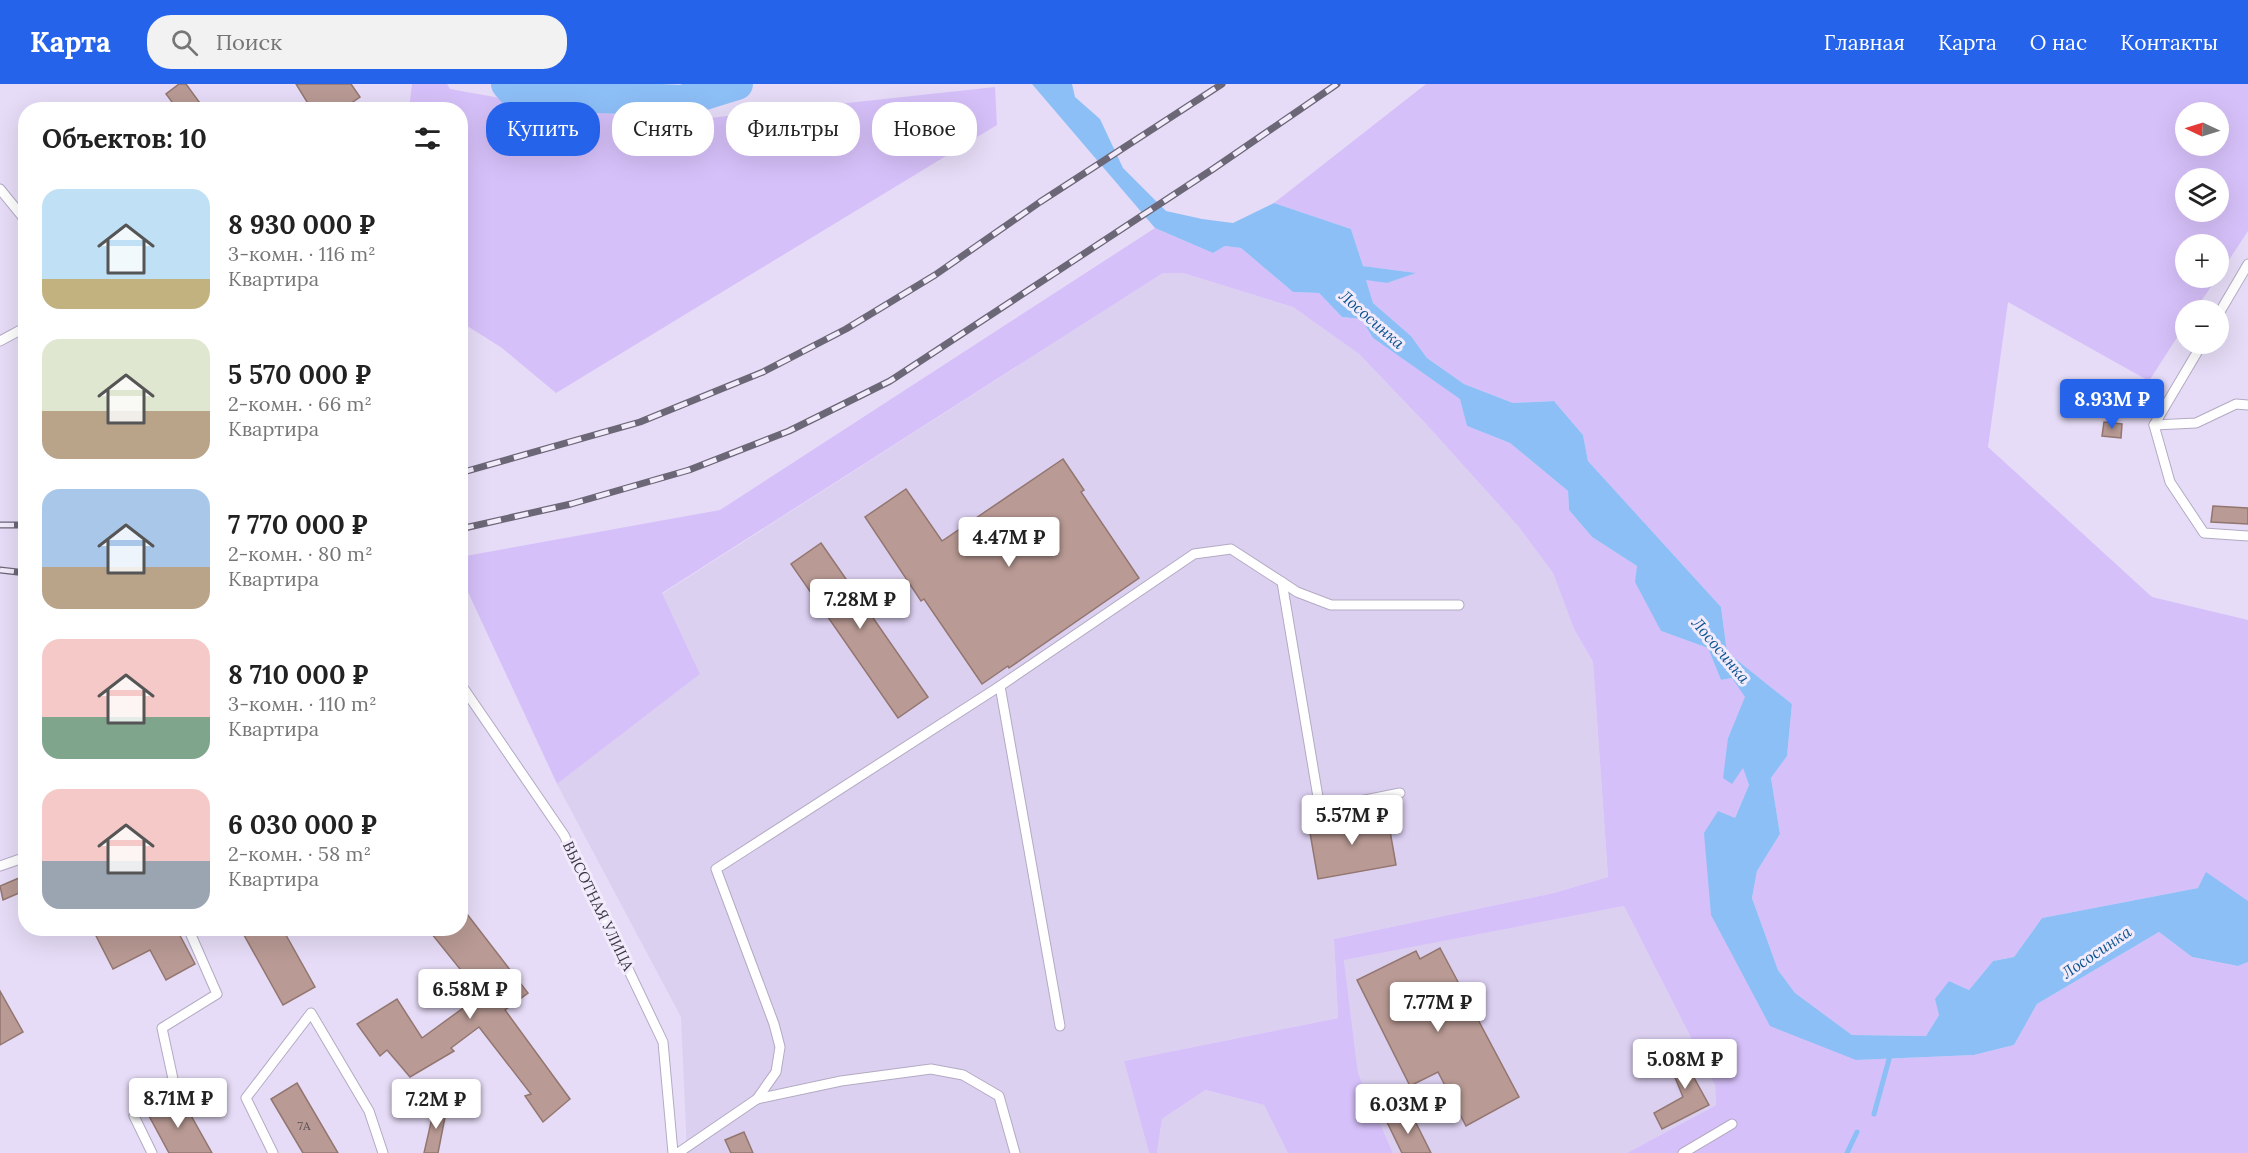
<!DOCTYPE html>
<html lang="ru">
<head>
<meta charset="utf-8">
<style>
  :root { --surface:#fff; --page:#f2f2f2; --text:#222; --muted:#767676; --accent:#2563eb }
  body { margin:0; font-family:Lora,serif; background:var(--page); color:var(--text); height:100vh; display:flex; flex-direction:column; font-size:22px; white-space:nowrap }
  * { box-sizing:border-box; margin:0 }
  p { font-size:20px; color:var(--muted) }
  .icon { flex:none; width:33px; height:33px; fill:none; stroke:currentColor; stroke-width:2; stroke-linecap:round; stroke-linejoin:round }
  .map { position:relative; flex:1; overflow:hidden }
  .drawer { position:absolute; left:18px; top:18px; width:450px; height:834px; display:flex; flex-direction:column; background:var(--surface); border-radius:24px; box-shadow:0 6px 24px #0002 }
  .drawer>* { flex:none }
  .hud { position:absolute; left:486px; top:18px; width:570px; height:54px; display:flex; gap:12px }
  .needle { width:39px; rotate:274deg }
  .buttons { position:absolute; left:2175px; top:18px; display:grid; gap:12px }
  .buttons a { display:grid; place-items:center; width:54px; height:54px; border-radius:50%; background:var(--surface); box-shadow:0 6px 24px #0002; font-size:30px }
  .price { position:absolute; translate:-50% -51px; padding:0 14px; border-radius:6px; background:#fff; color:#222; font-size:20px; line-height:39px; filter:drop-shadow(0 2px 3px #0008) }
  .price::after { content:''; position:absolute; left:50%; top:36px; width:18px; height:14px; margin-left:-9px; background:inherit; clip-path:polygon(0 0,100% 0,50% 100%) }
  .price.active { background:var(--accent); color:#fff }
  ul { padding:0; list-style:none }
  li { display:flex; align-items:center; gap:18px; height:150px; padding:0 24px }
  li span { display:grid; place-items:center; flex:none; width:168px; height:120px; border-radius:18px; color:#555 }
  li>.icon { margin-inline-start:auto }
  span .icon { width:72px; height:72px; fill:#fffc; stroke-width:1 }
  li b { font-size:26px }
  h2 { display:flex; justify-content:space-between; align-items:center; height:72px; padding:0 24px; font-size:26px }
  .chip { padding:0 21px; border-radius:24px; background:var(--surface); box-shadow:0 6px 24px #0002; font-size:21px; line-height:54px }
  .chip.active { background:var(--accent); color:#fff }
  header { display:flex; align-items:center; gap:36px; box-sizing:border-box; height:84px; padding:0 30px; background:var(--accent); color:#fff }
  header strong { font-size:28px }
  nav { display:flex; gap:33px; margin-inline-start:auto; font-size:21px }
  .search { width:420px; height:54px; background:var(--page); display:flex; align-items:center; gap:15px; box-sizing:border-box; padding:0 21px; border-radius:24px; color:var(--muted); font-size:22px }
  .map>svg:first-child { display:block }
  .built { fill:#dcd0f1 }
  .green { fill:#d6c0f9; fill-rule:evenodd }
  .water { fill:#8dbff7 }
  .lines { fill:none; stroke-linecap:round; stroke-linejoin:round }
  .stream { stroke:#8dbff7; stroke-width:5 }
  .river { stroke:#8dbff7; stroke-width:32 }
  .building { fill:#b99a94; stroke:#937670; stroke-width:1.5 }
  .lane-casing { stroke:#b3aac3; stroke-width:11 }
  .lane { stroke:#fff; stroke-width:9 }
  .rail-casing { stroke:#6c6776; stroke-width:7 }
  .rail { stroke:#f1ebfc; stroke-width:4.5; stroke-dasharray:14; stroke-linecap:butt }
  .labels { text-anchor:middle; stroke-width:6; stroke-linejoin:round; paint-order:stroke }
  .number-label { font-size:12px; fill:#5a4f56 }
  .street-label { font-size:15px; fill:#3a3641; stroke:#f1ebfc }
  .water-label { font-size:16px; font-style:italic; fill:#0d5390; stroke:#f1ebfc }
</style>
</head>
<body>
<header>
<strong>Карта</strong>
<div class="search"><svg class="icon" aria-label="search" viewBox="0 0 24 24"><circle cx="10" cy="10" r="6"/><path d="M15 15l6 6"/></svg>Поиск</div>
<nav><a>Главная</a><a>Карта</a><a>О нас</a><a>Контакты</a></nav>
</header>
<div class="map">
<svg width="2248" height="1069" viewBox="0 0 2248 1069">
  <rect width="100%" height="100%" fill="#e6dcf7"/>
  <g class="built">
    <polygon points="1163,189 1183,189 1293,223 1359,270 1426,340 1518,442 1553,489 1574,545 1593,578 1608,793 1554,809 1334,855 1338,934 1124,977 1149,1069 687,1069 681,933 557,700 700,590 662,510"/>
    <polygon points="1624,822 1715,1001 1716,1021 1627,1069 1393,1069 1358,989 1344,875"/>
    <polygon points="1204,1006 1264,1021 1288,1069 1157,1069 1162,1035"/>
  </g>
  <g class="green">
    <polygon points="412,0 447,0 450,5 540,21 673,38 995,3 997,41 556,309 502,264 461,238 460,26 409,25"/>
    <path d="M1426,0H2248V147L2219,191L2218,160H2186V194H2217L2195,226H2186L2185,241L2149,297L2008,218L1988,363L2152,513L2248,536V818L2198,804L2042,834L2014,873L1993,877L1969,906L1949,897L1939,931L1926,952L1852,951L1795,909L1778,886L1752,814L1757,787L1780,750L1771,694L1787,672L1792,620L1727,568L1721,523L1588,377L1583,351L1554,317L1513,319L1464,300L1427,274L1411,252L1373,219L1365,195L1387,199L1415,189L1363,182L1351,145L1274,119ZM2186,28H2218V62H2186ZM2186,94H2218V128H2186Z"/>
    <polygon points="1155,144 1213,169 1225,162 1241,164 1293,208 1319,209 1342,233 1361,235 1373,254 1461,315 1467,342 1510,359 1568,407 1569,426 1592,453 1637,482 1661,547 1708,564 1721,596 1732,594 1746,613 1728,654 1743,683 1749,701 1735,734 1711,831 1856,976 1974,971 2014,961 2037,920 2159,848 2192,873 2238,882 2248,878 2248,1069 1627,1069 1716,1021 1715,1001 1624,822 1344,876 1358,989 1393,1069 1288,1069 1264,1021 1205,1006 1162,1035 1157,1069 1149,1069 1124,977 1338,934 1334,855 1554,809 1608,793 1593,578 1574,545 1553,489 1518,442 1426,340 1359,270 1293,223 1183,189 1163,189 662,509 700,590 557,700 461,493 460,473 720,426"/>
  </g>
  <polygon class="water" points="1032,0 1072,0 1075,13 1100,35 1123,84 1166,127 1202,135 1233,139 1274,119 1351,145 1363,182 1416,189 1387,199 1366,196 1373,219 1411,252 1427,274 1464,300 1513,319 1554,317 1583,351 1588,377 1721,523 1727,568 1792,620 1787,672 1771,694 1780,750 1757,787 1752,814 1778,886 1795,909 1852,951 1926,952 1939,931 1935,915 1949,897 1969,906 1993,877 2014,873 2042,834 2198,804 2206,788 2248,817 2248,878 2238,882 2192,873 2159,848 2037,920 2014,961 1974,971 1856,976 1770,942 1711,831 1704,749 1718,727 1735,734 1749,701 1743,684 1732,700 1723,694 1728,654 1745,613 1732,594 1721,596 1708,564 1661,547 1635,498 1637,482 1592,453 1569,426 1568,407 1510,359 1467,342 1460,315 1373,254 1361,235 1342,233 1319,209 1293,208 1241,164 1225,162 1213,169 1155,144"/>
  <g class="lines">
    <g class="stream">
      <polyline points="1874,1030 1891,968"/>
      <polyline points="1847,1069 1857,1048"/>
    </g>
    <polyline class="river" points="507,0 515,9 682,17 737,0"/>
  </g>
  <g class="building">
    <polygon points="179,0 186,0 205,26 178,26 166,10"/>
    <polygon points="296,0 351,0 360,13 341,26 312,26"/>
    <polygon points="2104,338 2122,340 2121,354 2102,352"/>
    <polygon points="1063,375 1084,406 1081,408 1139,494 1009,584 1008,582 982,600 924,515 921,517 865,433 906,405 942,457"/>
    <polygon points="2213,422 2248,424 2248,440 2211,438"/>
    <polygon points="821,459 928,613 898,634 791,480"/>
    <polygon points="1387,730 1396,781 1318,795 1309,743"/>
    <polygon points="26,791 26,806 3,816 0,802"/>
    <polygon points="460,821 528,909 505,926 570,1015 543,1038 525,1012 531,1010 479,943 451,964 454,967 410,993 387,966 380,972 357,940 397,915 422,954 481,911 427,844 460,844"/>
    <polygon points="92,844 176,844 195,880 166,896 150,866 113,885"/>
    <polygon points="240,844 282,844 315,903 283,921"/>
    <polygon points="1440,864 1519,1013 1466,1042 1438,988 1410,1002 1357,896 1416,867 1420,875"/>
    <polygon points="0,907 23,948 0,961"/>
    <polygon points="1701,965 1708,983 1692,990 1709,1021 1662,1045 1654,1029 1683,1013 1669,979"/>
    <polygon points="297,999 338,1069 303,1069 271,1015"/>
    <polygon points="180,1012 212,1069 169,1069 148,1030"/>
    <polygon points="435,1021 447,1023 438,1069 424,1069"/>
    <polygon points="1410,1027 1431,1069 1402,1069 1387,1038"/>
    <polygon points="744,1048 753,1069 731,1069 725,1056"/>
  </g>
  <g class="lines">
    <defs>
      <g id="lane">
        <polyline points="0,105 26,137"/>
        <polyline points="2218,231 2248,180"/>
        <polyline points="0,257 26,243"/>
        <polyline points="2202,260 2154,341 2170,398 2204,449 2248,452"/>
        <polyline points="2154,341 2196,339 2236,320 2248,321"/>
        <polyline points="1282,498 1297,508 1331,521 1459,521"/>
        <polyline points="460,599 564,751 663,958 673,1069"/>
        <polyline points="1000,602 1060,942"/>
        <polyline points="0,782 26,773"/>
        <polyline points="757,1015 841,997 931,985 963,991 999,1012 1015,1069"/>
        <polyline points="152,1069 134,1032 173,995 162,944 217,910 188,844"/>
        <polyline points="273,1069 246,1014 311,929 369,1027 383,1069"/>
        <polyline points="678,1069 757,1015 776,988 780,963 774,940 716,785 1000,602 1194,470 1231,465 1282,498 1320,725 1400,709"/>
        <polyline points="1683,1069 1732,1040"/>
      </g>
    </defs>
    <use href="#lane" class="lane-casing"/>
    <use href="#lane" class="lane"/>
    <defs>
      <g id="rail">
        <polyline points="460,389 640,338 763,288 846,245 935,191 1040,118 1222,0"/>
        <polyline points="0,441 26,441"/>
        <polyline points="460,445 571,420 689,386 789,347 890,297 1213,85 1337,0"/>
        <polyline points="0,486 26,489"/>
      </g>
    </defs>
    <use href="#rail" class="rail-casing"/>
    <use href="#rail" class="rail"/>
  </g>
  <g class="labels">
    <g class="number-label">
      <text x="304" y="1046">7А</text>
    </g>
    <g class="street-label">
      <text transform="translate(598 822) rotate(64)" y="5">ВЫСОТНАЯ УЛИЦА</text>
    </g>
    <g class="water-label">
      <text transform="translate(1372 235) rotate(41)" y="6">Лососинка</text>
      <text transform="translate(1721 566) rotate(50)" y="6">Лососинка</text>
      <text transform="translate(2096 868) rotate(-34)" y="6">Лососинка</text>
    </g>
  </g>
</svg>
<div class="buttons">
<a><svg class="needle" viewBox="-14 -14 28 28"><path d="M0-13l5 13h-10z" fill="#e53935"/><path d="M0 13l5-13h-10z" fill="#767676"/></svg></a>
<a><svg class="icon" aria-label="layers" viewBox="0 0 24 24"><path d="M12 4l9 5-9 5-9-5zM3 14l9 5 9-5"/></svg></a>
<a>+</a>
<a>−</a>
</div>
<b class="price active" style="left:2112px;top:346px">8.93M ₽</b>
<b class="price" style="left:1009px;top:484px">4.47M ₽</b>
<b class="price" style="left:860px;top:546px">7.28M ₽</b>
<b class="price" style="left:1352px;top:762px">5.57M ₽</b>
<b class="price" style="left:470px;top:936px">6.58M ₽</b>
<b class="price" style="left:1438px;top:949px">7.77M ₽</b>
<b class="price" style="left:1685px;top:1006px">5.08M ₽</b>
<b class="price" style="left:178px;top:1045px">8.71M ₽</b>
<b class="price" style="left:436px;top:1046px">7.2M ₽</b>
<b class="price" style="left:1408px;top:1051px">6.03M ₽</b>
<div class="hud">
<a class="chip active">Купить</a>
<a class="chip">Снять</a>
<a class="chip">Фильтры</a>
<a class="chip">Новое</a>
</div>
<section class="drawer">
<h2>Объектов: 10<svg class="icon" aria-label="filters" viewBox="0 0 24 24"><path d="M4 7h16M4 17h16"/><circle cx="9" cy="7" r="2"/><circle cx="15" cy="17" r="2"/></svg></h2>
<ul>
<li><span style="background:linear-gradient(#bfe0f5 75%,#c2b280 0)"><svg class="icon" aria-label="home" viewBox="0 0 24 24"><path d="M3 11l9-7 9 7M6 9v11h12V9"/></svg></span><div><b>8 930 000 ₽</b><p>3-комн. · 116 m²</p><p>Квартира</p></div></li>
<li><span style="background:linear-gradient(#dfe7d0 60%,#b9a48a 0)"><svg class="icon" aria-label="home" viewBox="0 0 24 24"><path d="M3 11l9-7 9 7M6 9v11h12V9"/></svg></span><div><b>5 570 000 ₽</b><p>2-комн. · 66 m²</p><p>Квартира</p></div></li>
<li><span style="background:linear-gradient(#a9c7e8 65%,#b9a48a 0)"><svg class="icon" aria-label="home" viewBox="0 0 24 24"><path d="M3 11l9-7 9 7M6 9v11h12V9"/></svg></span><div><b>7 770 000 ₽</b><p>2-комн. · 80 m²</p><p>Квартира</p></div></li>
<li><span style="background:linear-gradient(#f6c9c9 65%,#7fa58c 0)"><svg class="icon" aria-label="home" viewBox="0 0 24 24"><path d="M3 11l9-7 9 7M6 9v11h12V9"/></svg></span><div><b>8 710 000 ₽</b><p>3-комн. · 110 m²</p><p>Квартира</p></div></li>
<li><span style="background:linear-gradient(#f6c9c9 60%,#9aa5b1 0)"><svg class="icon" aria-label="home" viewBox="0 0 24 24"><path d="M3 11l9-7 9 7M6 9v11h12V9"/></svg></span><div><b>6 030 000 ₽</b><p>2-комн. · 58 m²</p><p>Квартира</p></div></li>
</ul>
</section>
</div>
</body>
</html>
